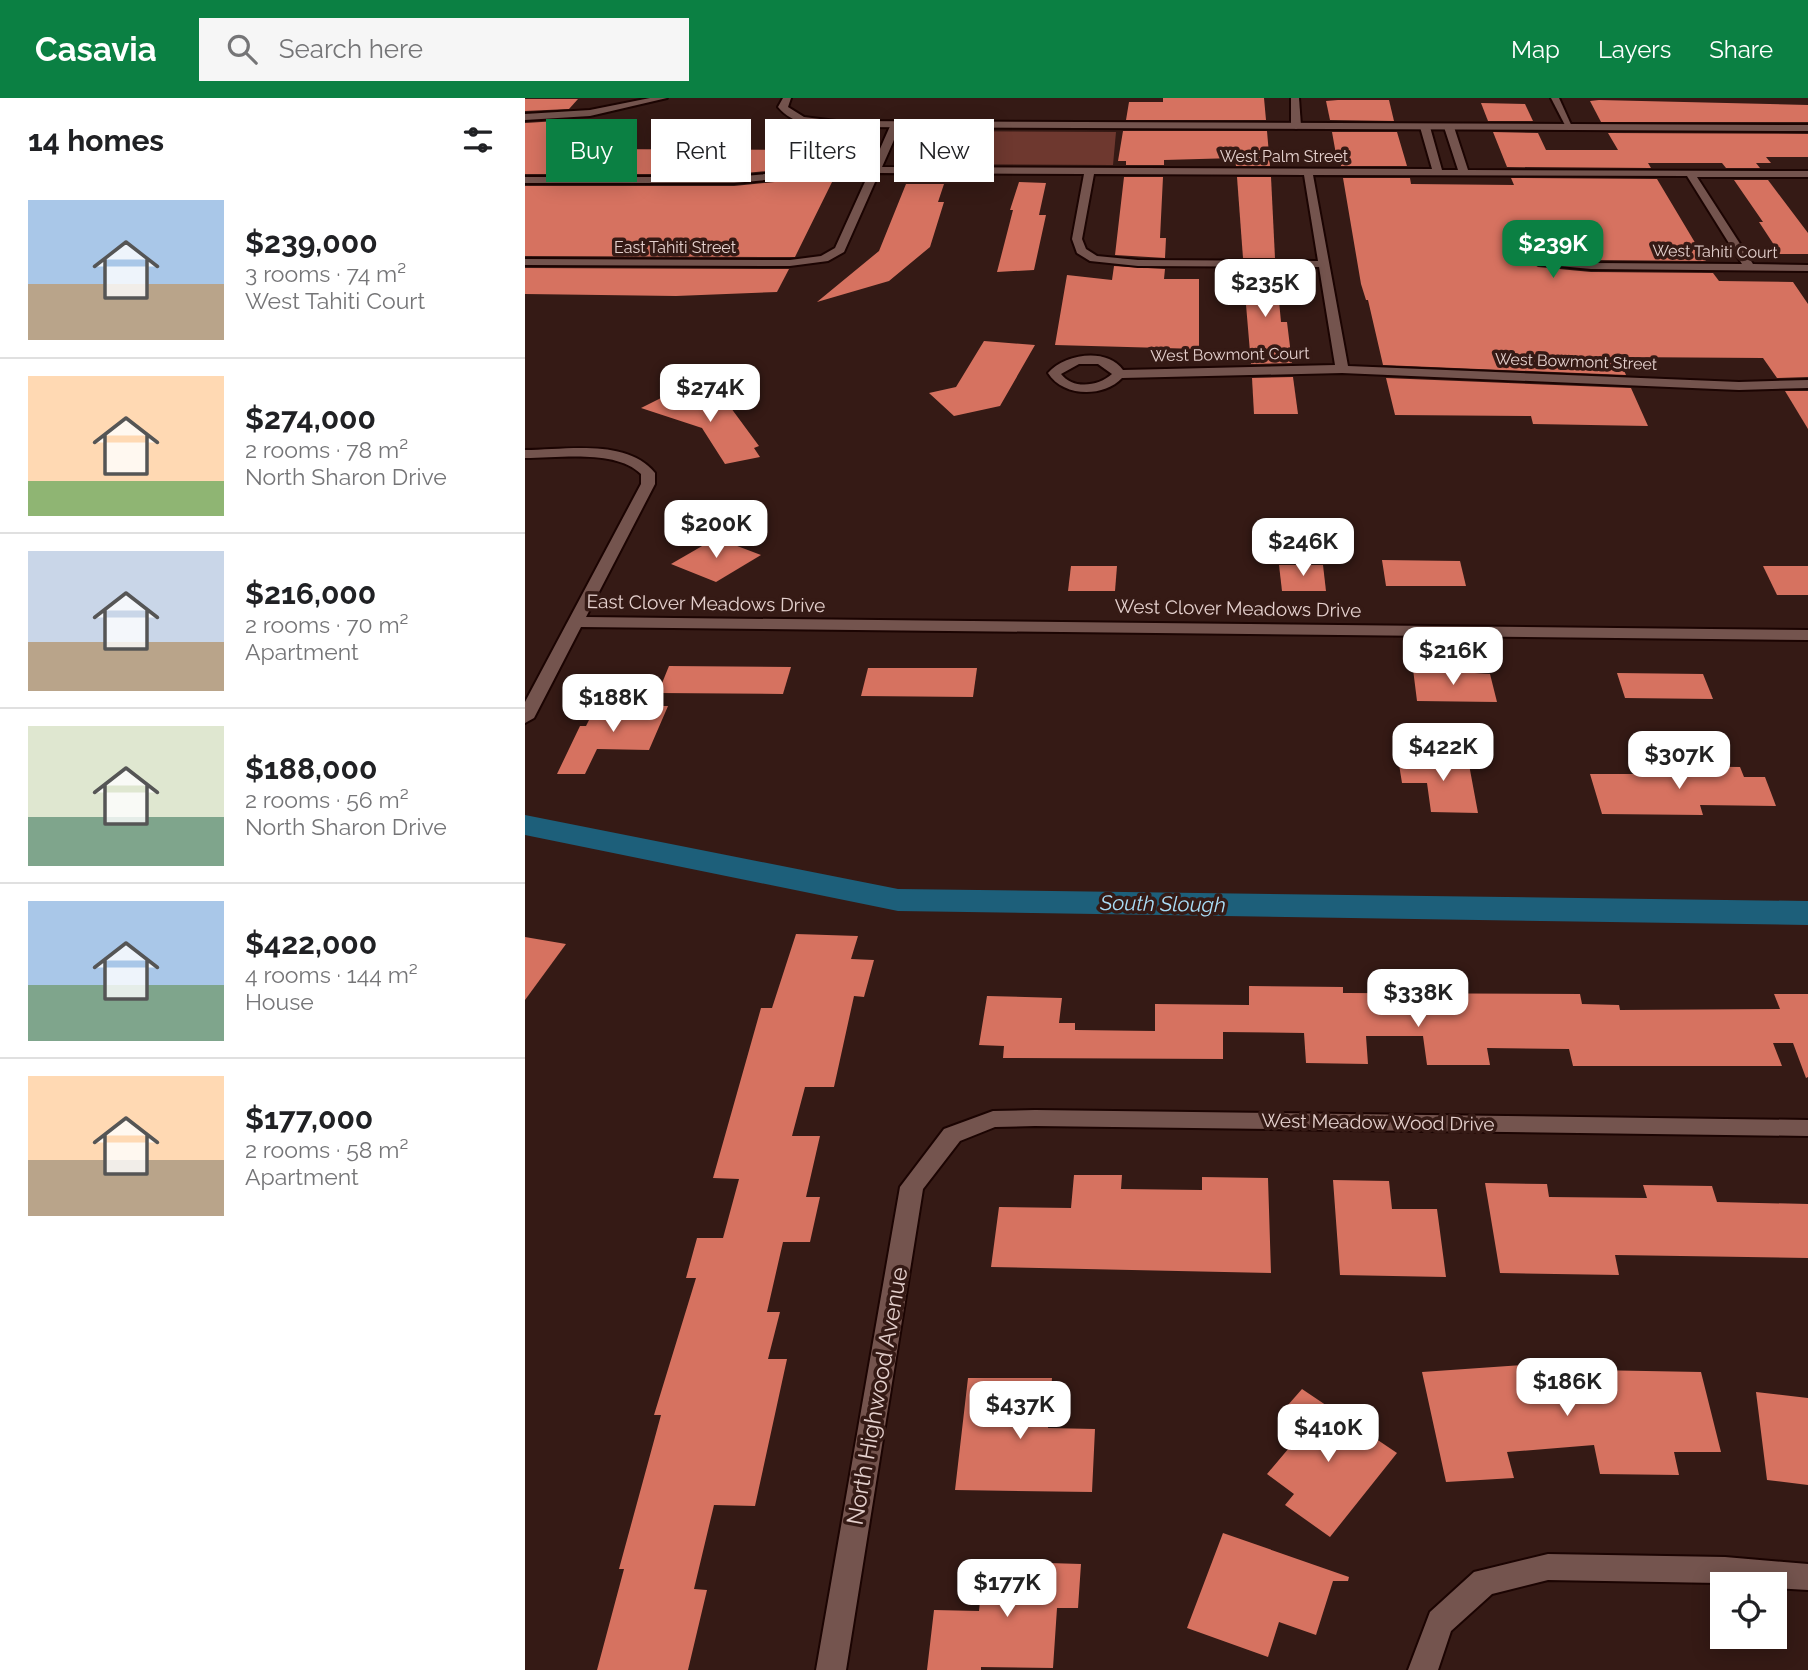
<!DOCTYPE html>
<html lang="en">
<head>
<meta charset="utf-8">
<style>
  :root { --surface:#fff; --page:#f6f6f6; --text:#202124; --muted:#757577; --line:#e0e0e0; --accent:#0b8043 }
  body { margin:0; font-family:Raleway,sans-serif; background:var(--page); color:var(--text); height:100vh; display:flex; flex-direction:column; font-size:26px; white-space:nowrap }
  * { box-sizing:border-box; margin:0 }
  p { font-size:23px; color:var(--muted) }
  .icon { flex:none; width:38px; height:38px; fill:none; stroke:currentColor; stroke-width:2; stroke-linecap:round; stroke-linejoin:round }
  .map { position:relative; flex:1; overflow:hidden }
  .sheet { display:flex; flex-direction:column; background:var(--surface); width:525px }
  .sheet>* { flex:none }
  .guide { position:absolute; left:21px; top:21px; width:665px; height:63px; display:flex; gap:14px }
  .fabs { position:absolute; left:1185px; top:1474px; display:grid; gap:14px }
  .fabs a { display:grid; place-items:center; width:77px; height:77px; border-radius:0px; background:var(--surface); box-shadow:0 4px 18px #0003; font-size:35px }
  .price { position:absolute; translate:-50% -60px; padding:0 16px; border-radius:14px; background:#fff; color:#222; font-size:23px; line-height:46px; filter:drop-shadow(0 2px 4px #0008) }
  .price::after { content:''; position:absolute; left:50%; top:42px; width:21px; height:16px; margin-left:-10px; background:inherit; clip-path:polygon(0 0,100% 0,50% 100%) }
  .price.active { background:var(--accent); color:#fff }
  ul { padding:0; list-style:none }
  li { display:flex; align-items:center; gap:21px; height:175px; padding:0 28px }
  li+li { border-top:2px solid var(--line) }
  li span { display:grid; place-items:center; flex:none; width:196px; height:140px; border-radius:0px; color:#555 }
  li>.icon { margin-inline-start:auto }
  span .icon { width:84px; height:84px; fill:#fffc; stroke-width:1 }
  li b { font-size:30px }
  h2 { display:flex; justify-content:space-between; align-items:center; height:84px; padding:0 28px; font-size:30px }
  .tag { padding:0 24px; border-radius:0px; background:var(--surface); box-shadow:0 4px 18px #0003; font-size:24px; line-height:63px }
  .tag.active { background:var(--accent); color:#fff }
  header { display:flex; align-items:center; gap:42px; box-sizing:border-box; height:98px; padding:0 35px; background:var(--accent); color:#fff }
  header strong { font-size:33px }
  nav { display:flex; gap:38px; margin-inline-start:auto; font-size:24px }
  .search { width:490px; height:63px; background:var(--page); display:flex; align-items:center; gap:18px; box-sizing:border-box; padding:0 24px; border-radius:0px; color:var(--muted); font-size:26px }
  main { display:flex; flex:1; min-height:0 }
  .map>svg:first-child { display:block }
  .green { fill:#6e382f }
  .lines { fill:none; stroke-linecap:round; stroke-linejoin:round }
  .canal { fill:#1d5f7a; fill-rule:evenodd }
  .building { fill:#d67260 }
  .minor-casing { stroke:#1b0402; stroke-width:4 }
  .tertiary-casing { stroke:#1b0402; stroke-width:4 }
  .minor { fill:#74544e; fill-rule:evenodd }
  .tertiary { fill:#74544e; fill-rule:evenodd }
  .labels { text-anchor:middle; stroke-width:7; stroke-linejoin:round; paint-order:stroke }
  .far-street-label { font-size:16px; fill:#e5d1ce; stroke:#351a15 }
  .street-label { font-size:19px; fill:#e5d1ce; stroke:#351a15 }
  .water-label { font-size:21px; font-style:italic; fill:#a9dcf6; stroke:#351a15 }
  .near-street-label { font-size:23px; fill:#e5d1ce; stroke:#351a15 }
</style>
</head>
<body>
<header>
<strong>Casavia</strong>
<div class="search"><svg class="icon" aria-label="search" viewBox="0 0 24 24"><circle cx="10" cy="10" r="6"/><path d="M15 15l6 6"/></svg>Search here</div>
<nav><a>Map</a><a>Layers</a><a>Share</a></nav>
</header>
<main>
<section class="sheet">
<h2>14 homes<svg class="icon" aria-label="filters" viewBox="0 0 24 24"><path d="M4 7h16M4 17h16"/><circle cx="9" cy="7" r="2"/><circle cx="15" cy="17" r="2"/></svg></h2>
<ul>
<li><span style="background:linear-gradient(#a9c7e8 60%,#b9a48a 0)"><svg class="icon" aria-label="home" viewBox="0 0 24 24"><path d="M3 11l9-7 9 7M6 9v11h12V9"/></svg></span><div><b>$239,000</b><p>3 rooms · 74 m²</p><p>West Tahiti Court</p></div></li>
<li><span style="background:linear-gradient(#ffd9b3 75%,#8fb573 0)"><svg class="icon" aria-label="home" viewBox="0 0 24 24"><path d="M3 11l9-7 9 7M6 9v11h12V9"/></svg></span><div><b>$274,000</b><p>2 rooms · 78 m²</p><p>North Sharon Drive</p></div></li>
<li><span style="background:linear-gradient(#c9d6e8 65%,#b9a48a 0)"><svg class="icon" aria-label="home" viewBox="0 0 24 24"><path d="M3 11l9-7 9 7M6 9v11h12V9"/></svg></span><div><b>$216,000</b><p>2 rooms · 70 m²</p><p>Apartment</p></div></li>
<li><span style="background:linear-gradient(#dfe7d0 65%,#7fa58c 0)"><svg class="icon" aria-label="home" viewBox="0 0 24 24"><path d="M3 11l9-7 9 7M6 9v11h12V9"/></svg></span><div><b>$188,000</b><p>2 rooms · 56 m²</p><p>North Sharon Drive</p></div></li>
<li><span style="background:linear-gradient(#a9c7e8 60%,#7fa58c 0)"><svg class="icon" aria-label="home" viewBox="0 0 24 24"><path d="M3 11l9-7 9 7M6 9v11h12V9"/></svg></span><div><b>$422,000</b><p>4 rooms · 144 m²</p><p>House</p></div></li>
<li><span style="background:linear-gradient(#ffd9b3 60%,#b9a48a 0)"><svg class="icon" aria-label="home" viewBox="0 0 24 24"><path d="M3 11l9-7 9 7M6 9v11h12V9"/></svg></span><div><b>$177,000</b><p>2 rooms · 58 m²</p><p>Apartment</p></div></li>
</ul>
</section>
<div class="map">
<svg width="1283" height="1572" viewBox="0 0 1283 1572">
  <rect width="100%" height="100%" fill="#351a15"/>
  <polygon class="green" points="396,33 591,34 588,67 382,66 374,62 383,35"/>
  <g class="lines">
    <polygon class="canal" points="0,717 373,791 1283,803 1283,827 373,813 0,737"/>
  </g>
  <g class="building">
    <polygon points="638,0 739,0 741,22 601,22 604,4 638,4"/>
    <polygon points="0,1 53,1 44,11 0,13"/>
    <polygon points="813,2 864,2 869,23 805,22 801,3"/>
    <polygon points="1074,2 1283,7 1283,24 1076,24 1065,3"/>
    <polygon points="956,5 1000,6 1008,23 963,23"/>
    <polygon points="33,23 23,34 55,28 58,51 283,52 285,48 325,49 316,66 209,76 0,76 0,25"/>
    <polygon points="598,33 742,33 745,68 711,68 710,60 639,62 639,67 601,67 601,63 593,63"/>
    <polygon points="807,34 872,34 882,68 816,68 815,62 812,62"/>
    <polygon points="968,34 1013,35 1021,52 1093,52 1083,35 1283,36 1283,59 1241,59 1246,65 1231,65 1235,70 1201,70 1197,65 1123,65 1126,70 982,69"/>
    <polygon points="310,78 270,159 0,158 0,88 209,88"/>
    <polygon points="599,79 638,79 635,140 641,140 640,160 590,157"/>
    <polygon points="712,79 746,79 750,160 718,160"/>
    <polygon points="818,80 885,80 886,86 989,87 986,80 1132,81 1181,163 1066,162 1013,157 1005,164 1013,169 1066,174 1188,175 1194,183 1268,184 1283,206 1283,279 1252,280 1238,260 1093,259 1101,277 858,267 843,202 841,202 836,186"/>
    <polygon points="1209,82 1243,82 1283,135 1283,156 1255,156 1234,124 1238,124"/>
    <polygon points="494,84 521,85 514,117 521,117 509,172 472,174 488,112 485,112"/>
    <polygon points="381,86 419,86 413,104 419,104 405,149 364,183 292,204 354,153"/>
    <polygon points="589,168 640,171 639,181 674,181 674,251 530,247 542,177 587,182"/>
    <polygon points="0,170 264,171 252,194 151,198 0,196"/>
    <polygon points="718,171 751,171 756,224 762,224 767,265 726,266"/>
    <polygon points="459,243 510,247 475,308 429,318 404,295 431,289"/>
    <polygon points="768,279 773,316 729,316 727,280"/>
    <polygon points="861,280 1106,290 1123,328 1008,326 1006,318 870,317"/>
    <polygon points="152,292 206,310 234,348 229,350 235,359 200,366 177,330 116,310"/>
    <polygon points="1260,293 1283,293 1283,331"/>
    <polygon points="191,440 236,457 191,484 146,466"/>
    <polygon points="857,462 935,463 941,488 861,488"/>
    <polygon points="754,467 798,467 801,493 757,493"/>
    <polygon points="546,468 592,468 590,493 543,493"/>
    <polygon points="1238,468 1283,468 1283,497 1252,497"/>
    <polygon points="144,568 266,569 258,596 133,595"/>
    <polygon points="343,570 452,570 448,599 336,598"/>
    <polygon points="888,571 965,576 972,604 892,603"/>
    <polygon points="1092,575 1178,576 1188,601 1100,600"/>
    <polygon points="71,608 143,608 124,652 72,651 60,676 32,676 55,628 61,628"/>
    <polygon points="873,660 943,661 953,715 906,714 902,685 877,685"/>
    <polygon points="1125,668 1215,669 1219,679 1240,679 1251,708 1175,707 1178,717 1077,716 1065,676 1128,676"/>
    <polygon points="271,836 333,838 326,861 349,862 339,899 329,898 309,989 280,989 267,1038 295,1038 281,1099 295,1099 285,1144 258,1144 242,1214 255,1214 243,1261 262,1261 230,1408 189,1407 169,1491 182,1492 163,1572 72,1572 99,1471 94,1471 136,1317 129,1317 171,1180 161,1180 172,1140 198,1140 214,1081 188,1080 236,910 247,910"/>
    <polygon points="0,839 41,846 0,902"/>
    <polygon points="724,888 818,889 818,895 1055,896 1057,906 1094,907 1095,912 1255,911 1249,896 1283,896 1283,979 1281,980 1268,945 1248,945 1257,968 1048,968 1044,951 962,950 965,967 902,967 898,938 841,938 843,966 781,965 779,935 698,934 698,961 478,960 479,948 454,947 462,898 537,900 534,925 550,925 550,932 630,933 630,906 724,907"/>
    <polygon points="549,1077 597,1077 596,1091 677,1092 677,1079 743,1080 746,1175 466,1169 474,1109 546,1110"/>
    <polygon points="808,1082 864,1083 867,1111 912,1111 921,1179 815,1177"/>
    <polygon points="960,1085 1022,1086 1024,1099 1122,1100 1118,1087 1187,1088 1192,1104 1283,1106 1283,1160 1090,1157 1094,1177 975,1175"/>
    <polygon points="1010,1266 1011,1271 1176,1274 1196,1354 1149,1354 1154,1377 1075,1376 1069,1347 982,1354 989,1380 921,1384 897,1274"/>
    <polygon points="443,1280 527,1280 523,1330 570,1331 567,1394 430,1392"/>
    <polygon points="777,1291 872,1355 805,1439 760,1407 769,1396 742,1376 780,1331 756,1315"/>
    <polygon points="1231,1294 1283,1300 1283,1387 1242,1382"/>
    <polygon points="698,1435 824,1479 823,1483 808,1483 791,1537 754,1524 743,1559 662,1530"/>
    <polygon points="459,1463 556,1466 553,1510 532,1510 528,1570 456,1569 456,1572 402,1572 409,1512 454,1513"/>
  </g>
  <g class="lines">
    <defs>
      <g id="minor">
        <polygon points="125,0 142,0 65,18 0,22 0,16 65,12"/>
        <polygon points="766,0 774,0 776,28 771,31 766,28"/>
        <polygon points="1026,0 1034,0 1048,31 1042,31"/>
        <path d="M371,23L376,26L357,69L907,71L895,29L900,26L905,29L917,72H933L919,29L924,26L929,29L943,72L1283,73V79H1172L1228,166L1283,167V173L1066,171L1013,166L1007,163L1013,160L1066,165L1217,166L1162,78L788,77L823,268L1214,284L1283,282V290L1214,292L817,275L597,280C578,300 538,299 523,275C539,256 582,249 598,272L810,267L794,169L613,168L565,163L552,155L547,141L559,76L354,75L319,154L303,163L265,168L0,167V161L265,162L296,158L310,150L344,75H314L209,85H0V79H209L314,69H347L366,26ZM569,76L779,77L793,163L613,162L572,158L561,151L557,141ZM554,266H573L587,276C574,288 548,292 536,276Z"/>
        <path d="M0,352C40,352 102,340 130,375V386L61,519L1283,532V542L56,529L9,620L0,625V604L116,386V376C91,351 34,360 0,360Z"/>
        <polygon points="510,1012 1283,1022 1283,1038 510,1028 470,1029 435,1043 398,1091 321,1572 291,1572 375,1089 419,1031 468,1013"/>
        <polygon points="1023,1456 1200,1459 1283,1466 1283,1492 1250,1490 1250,1486 1023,1482 967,1496 926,1533 913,1572 883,1572 905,1514 949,1474"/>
      </g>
      <path id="tertiary" d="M258,0H266L263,9L279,19L311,23L1283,27V33L311,29C290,28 268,27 253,9Z"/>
    </defs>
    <use href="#minor" class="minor-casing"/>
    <use href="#tertiary" class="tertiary-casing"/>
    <use href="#minor" class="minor"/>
    <use href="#tertiary" class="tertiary"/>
  </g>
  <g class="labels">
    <g class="far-street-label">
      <text x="759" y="64">West Palm Street</text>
      <text x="150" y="155">East Tahiti Street</text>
      <text transform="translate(1190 153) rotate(1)" y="6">West Tahiti Court</text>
      <text transform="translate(705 256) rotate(-1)" y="6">West Bowmont Court</text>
      <text transform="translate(1051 263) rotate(2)" y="6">West Bowmont Street</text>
    </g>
    <g class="street-label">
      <text transform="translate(181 505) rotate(1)" y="7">East Clover Meadows Drive</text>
      <text transform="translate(713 510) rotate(1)" y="7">West Clover Meadows Drive</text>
      <text transform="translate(853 1024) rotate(1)" y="7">West Meadow Wood Drive</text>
    </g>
    <g class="water-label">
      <text transform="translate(638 806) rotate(1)" y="7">South Slough</text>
    </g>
    <g class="near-street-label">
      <text transform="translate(352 1298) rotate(-80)" y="8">North Highwood Avenue</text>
    </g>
  </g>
</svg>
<div class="fabs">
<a><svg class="icon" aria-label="locate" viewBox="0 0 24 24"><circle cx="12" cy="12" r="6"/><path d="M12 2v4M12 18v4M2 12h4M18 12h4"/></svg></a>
</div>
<b class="price active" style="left:1028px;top:182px">$239K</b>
<b class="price" style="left:740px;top:221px">$235K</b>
<b class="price" style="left:185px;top:326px">$274K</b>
<b class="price" style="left:191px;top:462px">$200K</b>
<b class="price" style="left:778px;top:480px">$246K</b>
<b class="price" style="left:928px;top:589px">$216K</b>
<b class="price" style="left:88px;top:636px">$188K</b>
<b class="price" style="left:918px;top:685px">$422K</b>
<b class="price" style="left:1154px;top:693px">$307K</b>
<b class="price" style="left:893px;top:931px">$338K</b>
<b class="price" style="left:1042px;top:1320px">$186K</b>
<b class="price" style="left:495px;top:1343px">$437K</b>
<b class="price" style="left:803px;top:1366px">$410K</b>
<b class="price" style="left:482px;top:1521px">$177K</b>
<div class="guide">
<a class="tag active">Buy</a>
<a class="tag">Rent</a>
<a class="tag">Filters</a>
<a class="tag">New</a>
</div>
</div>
</main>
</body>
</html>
